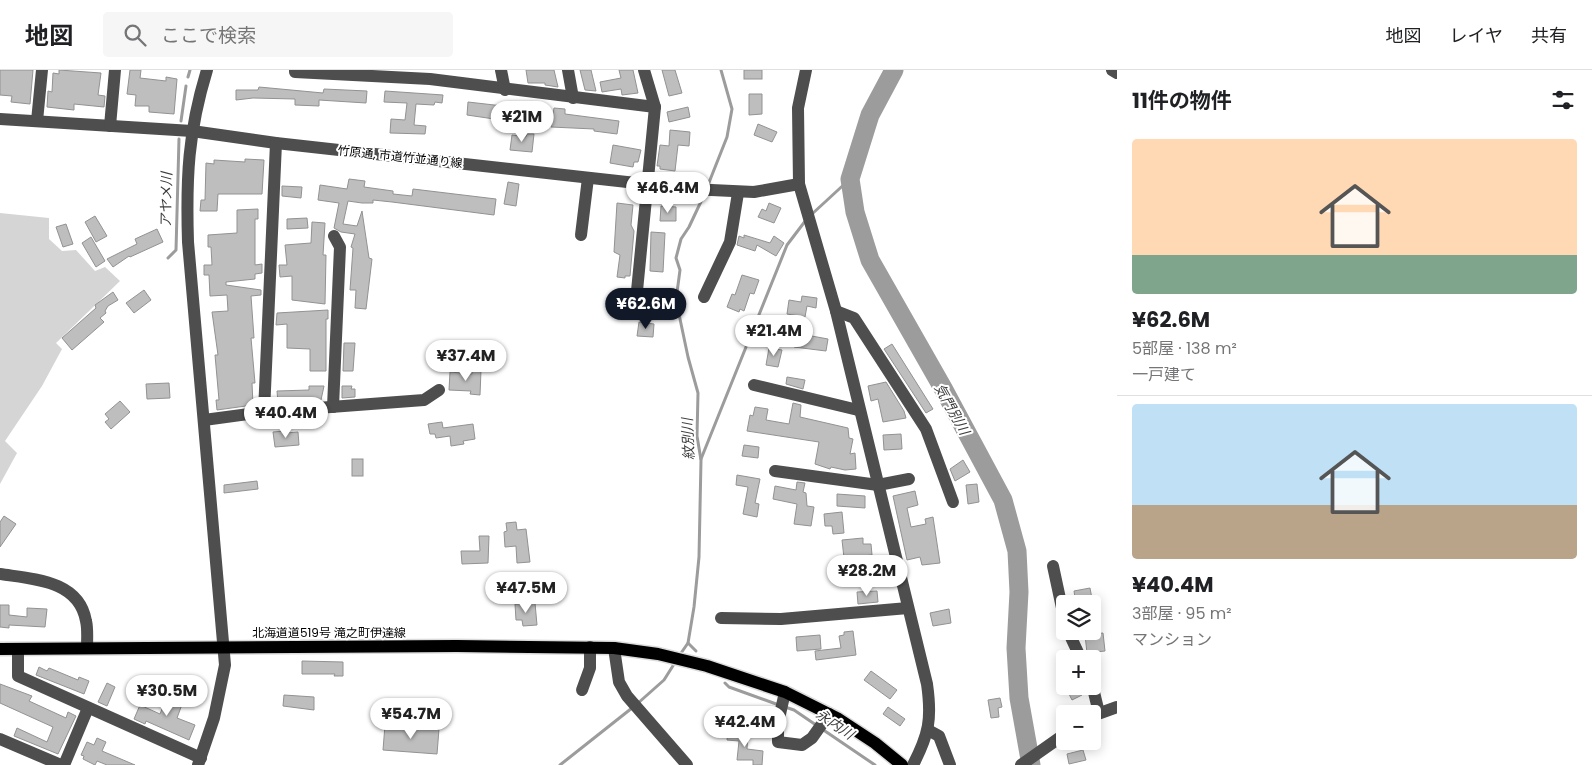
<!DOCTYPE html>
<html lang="ja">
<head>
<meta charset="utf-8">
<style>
  :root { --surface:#fff; --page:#f6f6f6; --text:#202124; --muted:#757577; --line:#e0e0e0; --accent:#111827 }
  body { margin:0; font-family:Poppins,"Noto Sans JP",sans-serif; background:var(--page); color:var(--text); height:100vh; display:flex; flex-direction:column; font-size:19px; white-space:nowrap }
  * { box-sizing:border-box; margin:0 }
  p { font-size:16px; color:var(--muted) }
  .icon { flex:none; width:28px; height:28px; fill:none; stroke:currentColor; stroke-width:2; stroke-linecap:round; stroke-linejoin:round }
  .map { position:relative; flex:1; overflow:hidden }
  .side { display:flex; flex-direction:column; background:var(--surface); width:475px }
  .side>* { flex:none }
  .tools { position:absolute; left:1056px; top:525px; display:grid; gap:10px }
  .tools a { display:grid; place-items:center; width:45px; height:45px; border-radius:5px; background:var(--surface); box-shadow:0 2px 12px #0003; font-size:25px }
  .price { position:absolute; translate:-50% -42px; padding:0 11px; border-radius:18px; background:#fff; color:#222; font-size:16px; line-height:32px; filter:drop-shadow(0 1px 2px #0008) }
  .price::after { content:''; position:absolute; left:50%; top:30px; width:15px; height:11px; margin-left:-8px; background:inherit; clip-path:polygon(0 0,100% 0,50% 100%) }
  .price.current { background:var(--accent); color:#fff }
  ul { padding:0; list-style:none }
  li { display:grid; align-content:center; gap:10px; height:265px; padding:0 15px }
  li+li { border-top:1px solid var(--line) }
  li span { display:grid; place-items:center; height:155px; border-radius:5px; color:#555 }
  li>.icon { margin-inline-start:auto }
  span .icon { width:90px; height:90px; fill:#fffc; stroke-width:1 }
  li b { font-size:21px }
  h2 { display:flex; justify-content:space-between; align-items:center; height:60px; padding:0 15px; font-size:21px }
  header { display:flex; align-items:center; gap:30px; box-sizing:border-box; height:70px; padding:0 25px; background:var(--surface); border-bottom:1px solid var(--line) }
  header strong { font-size:24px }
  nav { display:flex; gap:28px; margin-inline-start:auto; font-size:18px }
  .search { width:350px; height:45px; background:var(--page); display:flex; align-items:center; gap:12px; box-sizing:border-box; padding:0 18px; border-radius:5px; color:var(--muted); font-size:19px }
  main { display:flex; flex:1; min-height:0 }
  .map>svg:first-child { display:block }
  .green { fill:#d5d5d5 }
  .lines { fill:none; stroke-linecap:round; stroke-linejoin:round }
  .stream { stroke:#9c9c9c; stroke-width:3 }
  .river { stroke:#9c9c9c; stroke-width:19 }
  .building { fill:#bebebe; stroke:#929292 }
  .major-casing { stroke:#dbdbdb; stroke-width:15 }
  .minor { stroke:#4e4e4e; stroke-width:12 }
  .major { stroke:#000; stroke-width:12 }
  .labels { text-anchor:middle; stroke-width:4; stroke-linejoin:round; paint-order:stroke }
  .street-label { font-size:12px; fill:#000; stroke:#fff }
  .water-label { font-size:14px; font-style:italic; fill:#3d3d3d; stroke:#fff }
</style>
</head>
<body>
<header>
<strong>地図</strong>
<div class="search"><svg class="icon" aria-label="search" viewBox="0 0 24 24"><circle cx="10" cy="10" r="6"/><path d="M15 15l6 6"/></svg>ここで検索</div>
<nav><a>地図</a><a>レイヤ</a><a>共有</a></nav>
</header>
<main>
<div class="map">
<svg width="1117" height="695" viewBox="0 0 1117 695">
  <rect width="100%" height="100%" fill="#fff"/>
  <polygon class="green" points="0,143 49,148 49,169 62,181 76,180 95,201 105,197 120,211 56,273 62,279 42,316 5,371 17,383 0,414"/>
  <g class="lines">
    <g class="stream">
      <polyline points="188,7 190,0"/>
      <polyline points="181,51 186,16"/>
      <polyline points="708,115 727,67 732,39 721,0"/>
      <polyline points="812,144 850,109"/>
      <polyline points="168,188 176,180 179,69"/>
      <polyline points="701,389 787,175 806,150"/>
      <polyline points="688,573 696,581"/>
      <polyline points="679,586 688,573 694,537 699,487 701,390 697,366 698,323 688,287 676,230 680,200 676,188 681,169 689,157 705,123"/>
      <polyline points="725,613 729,617 779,635"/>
      <polyline points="637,634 664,610 676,591"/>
      <polyline points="785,637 794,640 816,655"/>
      <polyline points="822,659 875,695"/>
      <polyline points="560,695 632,638"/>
    </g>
    <polyline class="river" points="894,0 870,45 850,109 855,142 870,190 944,320 1003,430 1017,481 1019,522 1016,578 1019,628 1031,695"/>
  </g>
  <g class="building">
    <polygon points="0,0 33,0 30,34 11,32 12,26 0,25"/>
    <polygon points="59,0 101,3 98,25 105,26 104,37 74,34 74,40 47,37 48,21 52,22 53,3 59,4"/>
    <polygon points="130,0 141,0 140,8 166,11 166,7 177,9 174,44 149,42 149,36 135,36 136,25 127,24"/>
    <polygon points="526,0 554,0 558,17 545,15 545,13 528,13"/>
    <polygon points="580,0 591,0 596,21 585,20"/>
    <polygon points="619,0 633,0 638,23 622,25 621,19 602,22 600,12 621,8"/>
    <polygon points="662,0 675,0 682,23 669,26"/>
    <rect x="744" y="0" width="18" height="9"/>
    <polygon points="259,17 323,23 324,19 367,21 366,33 319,30 319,36 295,35 295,29 253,28 236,30 236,20 258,20"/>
    <polygon points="385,21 443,25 442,33 435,32 434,35 416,34 414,55 426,56 425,64 390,63 391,49 405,50 407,33 384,32"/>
    <polygon points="749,24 762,24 762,44 749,45"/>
    <polygon points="468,32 503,36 501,50 467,45"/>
    <polygon points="688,37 690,47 669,52 667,42"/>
    <polygon points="519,38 534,40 533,51 517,49"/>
    <polygon points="554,38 565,39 565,44 619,51 617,64 594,61 594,59 551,57"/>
    <polygon points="758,54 777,62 772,72 754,65"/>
    <polygon points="670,60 690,62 689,76 678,75 675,101 660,99 660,96 657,96 660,75 669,76"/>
    <polygon points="527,64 534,64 532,82 510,80 512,65 526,67"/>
    <polygon points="613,75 641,80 638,92 634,92 633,97 610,93"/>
    <polygon points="245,89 264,90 262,124 218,124 217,141 200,141 201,130 205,130 206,93 214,94 214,90 245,92"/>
    <polygon points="349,109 365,111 364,117 393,121 393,124 412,126 413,119 496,129 494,145 392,132 373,130 373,133 362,133 348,131 343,154 357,156 362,141 369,188 372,189 366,239 355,238 356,220 350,220 353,178 351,177 355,164 341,162 334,158 339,133 318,130 320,115 347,119"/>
    <polygon points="508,112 519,114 516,136 504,134"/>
    <polygon points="282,116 302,117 301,128 282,126"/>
    <polygon points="617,133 633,135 631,155 634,161 630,206 625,206 625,208 617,207 620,185 614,182"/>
    <polygon points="769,133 781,138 774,153 758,147 762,139 766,141"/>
    <polygon points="661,136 676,137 676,151 660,151"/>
    <polygon points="258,139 258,149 255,149 255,195 262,194 262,203 255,204 255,209 226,212 226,215 261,220 261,225 251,226 254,268 251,268 255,313 252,313 253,335 217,340 216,330 219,330 215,285 218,285 212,242 228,241 227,225 210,226 209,205 204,205 204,195 212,195 211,177 208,177 208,165 237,163 237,140"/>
    <polygon points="95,146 107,166 96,172 85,152"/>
    <polygon points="307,148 308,158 287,159 287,149"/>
    <polygon points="312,152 325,153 323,185 326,185 325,234 292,230 292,206 280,207 279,195 287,195 285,175 311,173"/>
    <polygon points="66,154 73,174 63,177 56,157"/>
    <polygon points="157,159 163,172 130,187 129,186 113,197 107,189 137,174 135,169"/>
    <polygon points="651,162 665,163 663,202 650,201"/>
    <polygon points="744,165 770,173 774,166 784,173 776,186 757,175 755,181 737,175 739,166 744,168"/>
    <polygon points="91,167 105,191 96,197 82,173"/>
    <polygon points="742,205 759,210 754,224 750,223 744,241 740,239 739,242 727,237 732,224 735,225"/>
    <polygon points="144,220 151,230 134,243 126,233"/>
    <polygon points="113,222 118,230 108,236 105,241 106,243 100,248 104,252 72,280 62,268 96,238 95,235"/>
    <polygon points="645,225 660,226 659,239 644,238"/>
    <polygon points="802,226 817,228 816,238 807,236 805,247 787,244 789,230 801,232"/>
    <polygon points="328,240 328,249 326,249 326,301 310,301 310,279 287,278 287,254 276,255 277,243"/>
    <polygon points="639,252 654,254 653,267 637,266"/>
    <polygon points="801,264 828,269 826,281 794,277 796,267 801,268"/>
    <polygon points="344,273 355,273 353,301 343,301"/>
    <polygon points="892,274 933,339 926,343 884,279"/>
    <polygon points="769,278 782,280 778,297 766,295"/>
    <polygon points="472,300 481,300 480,325 470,324 471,321 449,320 450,302 472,304"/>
    <polygon points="787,307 805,310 803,319 786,314"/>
    <polygon points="886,312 904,341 906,348 883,352 878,329 871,331 868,316"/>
    <polygon points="169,313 170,328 147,329 146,314"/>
    <polygon points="309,316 324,316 321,330 278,333 277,321 309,320"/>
    <polygon points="342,316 352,316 351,319 355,319 355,327 342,328"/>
    <polygon points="120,331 130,342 111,359 105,352 109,349 105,344"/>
    <polygon points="793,333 801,335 800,347 848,358 849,368 853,369 850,384 855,383 856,399 845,400 831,397 830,399 815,394 819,372 747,361 750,345 753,346 755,337 768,339 766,350 789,354"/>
    <polygon points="442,352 443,358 473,354 475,369 463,371 464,374 451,376 450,366 436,368 435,364 430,364 428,354"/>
    <polygon points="285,361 286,363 298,362 299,375 275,377 273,362"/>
    <polygon points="901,364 902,379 884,380 883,365"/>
    <polygon points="744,375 759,377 758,388 742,386"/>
    <rect x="352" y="389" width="11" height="17"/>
    <polygon points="963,390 970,402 955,411 950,399"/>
    <polygon points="737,405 760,409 755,433 759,434 757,447 743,444 748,417 736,415"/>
    <polygon points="257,411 258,419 224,423 224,415"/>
    <polygon points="797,412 805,413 803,422 806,423 807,436 814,437 811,456 794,454 797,434 773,429 775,416 796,420"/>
    <polygon points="977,414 979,432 968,434 966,415"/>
    <polygon points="915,421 918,435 907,438 911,457 926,454 925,449 933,447 940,493 922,495 920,487 907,490 893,426"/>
    <polygon points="837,424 865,426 865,438 837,436"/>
    <polygon points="842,442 844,463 833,464 832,456 825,456 824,444"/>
    <polygon points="4,446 16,454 0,477 0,452"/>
    <polygon points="516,452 517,460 526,459 530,492 517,493 516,476 505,477 504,462 507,461 506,453"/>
    <polygon points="479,466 489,466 488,493 462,494 461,481 480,481"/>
    <polygon points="863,468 863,474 871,474 872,485 844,488 842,470"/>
    <polygon points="1090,518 1093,534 1076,534 1074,521"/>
    <polygon points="877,521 878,532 858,534 857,522"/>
    <polygon points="535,533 537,555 523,556 522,550 516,550 515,534"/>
    <polygon points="0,535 9,535 9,545 27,547 27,538 47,539 45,557 9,555 9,558 0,557"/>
    <polygon points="949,539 951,553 933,556 930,543"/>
    <polygon points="853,561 856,585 816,590 815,581 841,578 839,566 844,565 844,562"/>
    <polygon points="1103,563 1105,581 1087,583 1085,565"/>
    <polygon points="820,565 821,579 797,581 796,567"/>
    <polygon points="302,591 343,592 343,606 334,606 335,604 302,604"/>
    <polygon points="39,597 47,601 49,598 78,610 79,607 89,611 84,624 36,605"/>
    <polygon points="871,601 897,620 890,629 864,610"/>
    <polygon points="107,613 115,617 107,636 98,632"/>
    <polygon points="0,614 32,626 29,631 66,648 68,642 76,646 58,684 14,666 17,658 47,672 53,657 0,633"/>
    <polygon points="1065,616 1078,616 1082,625 1072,630"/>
    <polygon points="169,622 184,629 177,648 195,655 189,670 146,651 145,654 134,649 140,635 160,644"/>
    <polygon points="284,625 314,627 314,640 283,636"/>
    <polygon points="1000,628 1002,637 998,638 999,647 991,648 988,630"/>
    <polygon points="888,637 905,649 900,656 883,644"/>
    <polygon points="385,655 439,659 437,684 383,680"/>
    <polygon points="728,661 748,662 747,679 763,681 762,695 753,695 753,690 737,690 739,671 727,670"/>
    <polygon points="97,668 106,672 102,681 135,695 107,695 97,691 95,695 83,689 84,686 81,685 87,672 94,675"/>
    <polygon points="1083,680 1086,690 1069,694 1067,684"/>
  </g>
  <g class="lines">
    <defs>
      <polyline id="major" points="0,579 457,576 614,578 658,584 707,596 785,622 837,648 875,673 902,695"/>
    </defs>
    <use href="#major" class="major-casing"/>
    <g class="minor">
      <polyline points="295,0 295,2 430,9 655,37"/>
      <polyline points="501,0 505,20"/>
      <polyline points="568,0 573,28"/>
      <path d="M806,0L798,38L799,114L836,241L927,614C932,649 929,664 913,695"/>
      <polyline points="1112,0 1117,3"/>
      <polyline points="0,49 192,61 276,73 690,119 754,122 799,114"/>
      <polyline points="37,51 42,0"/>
      <polyline points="110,56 115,0"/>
      <polyline points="581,165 588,108"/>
      <polyline points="704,227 730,172 738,123"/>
      <polyline points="636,231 655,37 644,0"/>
      <polyline points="836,241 854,248 926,359 953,432"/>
      <polyline points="754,315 858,340"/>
      <polyline points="333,337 340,177 334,166"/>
      <polyline points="264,342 276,73"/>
      <polyline points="204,350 264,342 424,330 439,320"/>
      <polyline points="775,401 878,415 909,409"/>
      <polyline points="1053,496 1065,552"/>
      <path d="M0,504C33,509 79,510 86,551C88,559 87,569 87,578"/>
      <polyline points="721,548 781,549 908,538"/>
      <polyline points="1068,561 1081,589"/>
      <polyline points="614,578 619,612 627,626 687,695"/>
      <polyline points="18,579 18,606 201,688"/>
      <polyline points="1092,614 1099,643"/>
      <polyline points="582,620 590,598 590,577"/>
      <polyline points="785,622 778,653 778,672 802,675 812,668 829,644"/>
      <polyline points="1092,646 1117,637"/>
      <polyline points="928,660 939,666 950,695"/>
      <polyline points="0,669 61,695"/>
      <polyline points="64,695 88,638"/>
      <path d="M198,695L214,648L225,595L188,172C186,108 188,62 207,0"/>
      <polyline points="1021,695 1065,664"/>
    </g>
    <use href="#major" class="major"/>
  </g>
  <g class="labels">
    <g class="street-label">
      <text transform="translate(400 87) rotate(6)" y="4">竹原通, 市道竹並通り線</text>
      <text x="329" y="567">北海道道519号 滝之町伊達線</text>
    </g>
    <g class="water-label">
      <text transform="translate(166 130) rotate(-89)" y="5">アヤメ川</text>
      <text transform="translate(952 339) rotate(61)" y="5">気門別川</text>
      <text transform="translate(688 369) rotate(-93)" y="5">紋別川</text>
      <text transform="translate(835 654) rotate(34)" y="5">永内川</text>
    </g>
  </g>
</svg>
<div class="tools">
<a><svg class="icon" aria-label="layers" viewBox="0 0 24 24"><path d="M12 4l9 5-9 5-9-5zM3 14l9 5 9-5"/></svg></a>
<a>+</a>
<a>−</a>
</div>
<b class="price" style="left:522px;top:73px">¥21M</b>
<b class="price" style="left:668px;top:144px">¥46.4M</b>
<b class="price current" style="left:646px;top:260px">¥62.6M</b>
<b class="price" style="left:774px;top:287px">¥21.4M</b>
<b class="price" style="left:466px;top:312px">¥37.4M</b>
<b class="price" style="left:286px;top:369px">¥40.4M</b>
<b class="price" style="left:867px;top:527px">¥28.2M</b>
<b class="price" style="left:526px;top:544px">¥47.5M</b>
<b class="price" style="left:167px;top:647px">¥30.5M</b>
<b class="price" style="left:411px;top:670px">¥54.7M</b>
<b class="price" style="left:745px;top:678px">¥42.4M</b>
</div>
<section class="side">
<h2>11件の物件<svg class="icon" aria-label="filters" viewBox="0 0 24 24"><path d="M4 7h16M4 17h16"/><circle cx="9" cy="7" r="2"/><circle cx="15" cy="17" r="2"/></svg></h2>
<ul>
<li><span style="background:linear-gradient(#ffd9b3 75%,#7fa58c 0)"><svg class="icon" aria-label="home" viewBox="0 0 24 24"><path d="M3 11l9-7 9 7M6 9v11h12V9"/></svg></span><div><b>¥62.6M</b><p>5部屋 · 138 m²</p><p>一戸建て</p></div></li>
<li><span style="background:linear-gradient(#bfe0f5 65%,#b9a48a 0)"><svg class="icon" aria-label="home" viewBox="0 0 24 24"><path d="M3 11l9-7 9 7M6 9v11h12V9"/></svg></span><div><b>¥40.4M</b><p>3部屋 · 95 m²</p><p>マンション</p></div></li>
</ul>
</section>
</main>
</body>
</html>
